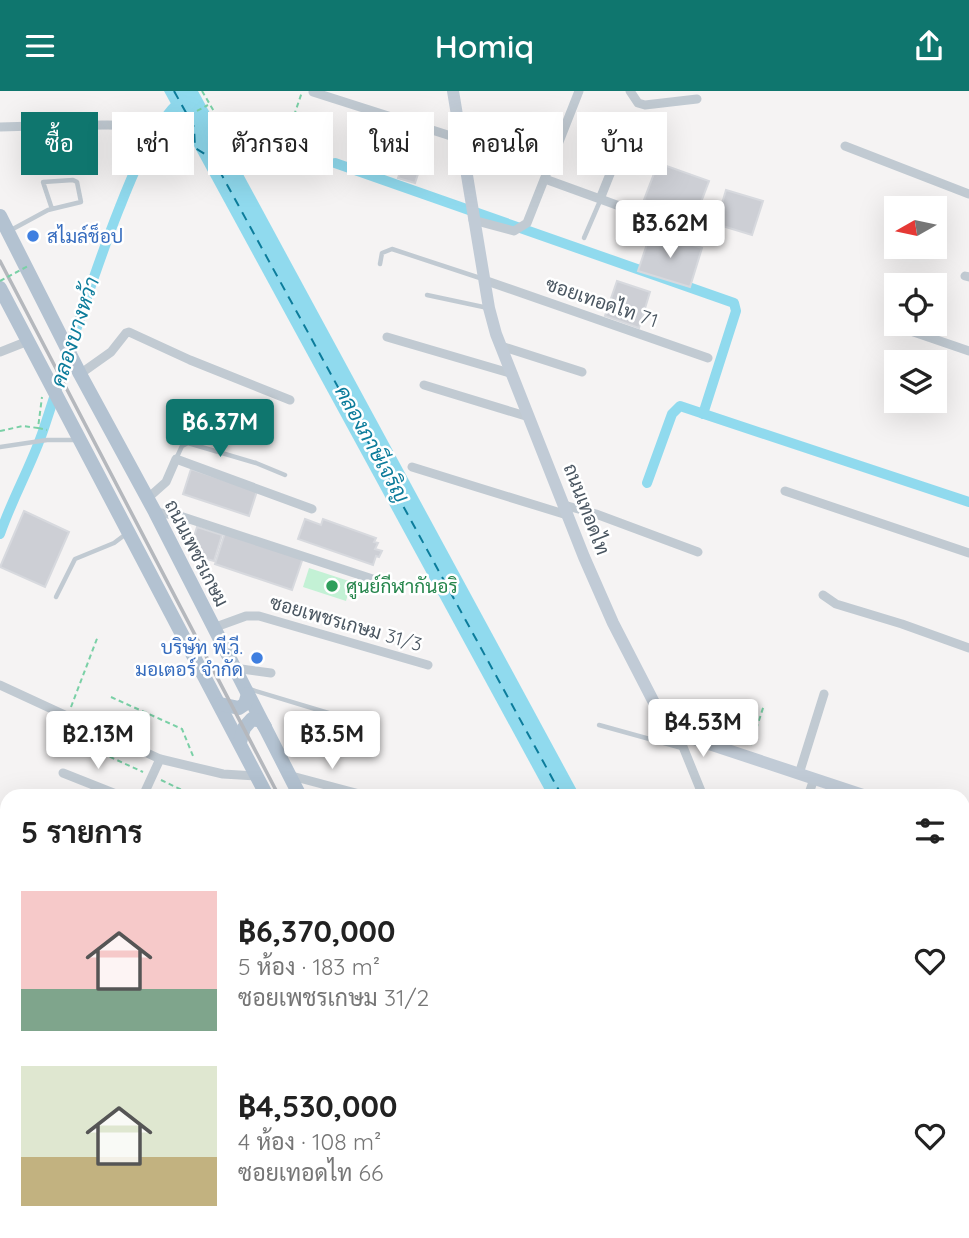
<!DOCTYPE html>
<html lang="th">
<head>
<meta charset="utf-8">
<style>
  :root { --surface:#fff; --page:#f6f6f6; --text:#222; --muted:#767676; --accent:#0f766e }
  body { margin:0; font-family:Quicksand,Sarabun,sans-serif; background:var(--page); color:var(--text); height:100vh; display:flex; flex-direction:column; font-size:26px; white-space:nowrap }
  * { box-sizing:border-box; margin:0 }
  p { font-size:23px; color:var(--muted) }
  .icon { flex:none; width:38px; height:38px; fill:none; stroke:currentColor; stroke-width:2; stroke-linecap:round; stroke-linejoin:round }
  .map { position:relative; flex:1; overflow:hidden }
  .sheet { position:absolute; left:0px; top:698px; width:970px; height:450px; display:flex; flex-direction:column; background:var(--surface); border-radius:21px 21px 0 0; box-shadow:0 7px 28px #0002 }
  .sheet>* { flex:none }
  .hud { position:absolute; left:21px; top:21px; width:928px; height:63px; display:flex; gap:14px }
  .needle { width:46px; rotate:261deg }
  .buttons { position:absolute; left:884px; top:105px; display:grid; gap:14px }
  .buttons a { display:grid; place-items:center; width:63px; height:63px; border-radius:0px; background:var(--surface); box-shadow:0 7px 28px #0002; font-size:35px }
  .price { position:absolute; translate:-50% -60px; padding:0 16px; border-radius:7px; background:#fff; color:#222; font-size:23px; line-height:46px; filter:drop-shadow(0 2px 4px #0008) }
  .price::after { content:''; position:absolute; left:50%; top:42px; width:21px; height:16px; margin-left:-10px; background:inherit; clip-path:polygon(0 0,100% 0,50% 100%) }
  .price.current { background:var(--accent); color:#fff }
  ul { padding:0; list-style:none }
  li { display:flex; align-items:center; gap:21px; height:175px; padding:0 21px }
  li span { display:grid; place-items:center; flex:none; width:196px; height:140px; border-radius:0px; color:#555 }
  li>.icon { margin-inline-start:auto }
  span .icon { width:84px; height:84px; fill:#fffc; stroke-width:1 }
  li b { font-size:30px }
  h2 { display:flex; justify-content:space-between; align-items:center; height:84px; padding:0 21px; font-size:30px }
  .tag { padding:0 24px; border-radius:0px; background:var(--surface); box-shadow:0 7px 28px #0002; font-size:24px; line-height:63px }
  .tag.current { background:var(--accent); color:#fff }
  header { display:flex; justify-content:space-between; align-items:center; height:91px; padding:0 21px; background:var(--accent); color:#fff; font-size:32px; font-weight:600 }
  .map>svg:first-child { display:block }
  .green { fill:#c3f1d5 }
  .water { fill:#90daee }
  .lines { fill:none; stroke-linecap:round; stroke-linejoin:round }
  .canal { stroke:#90daee; stroke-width:10 }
  .ferry { stroke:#0c7c9b; stroke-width:2; stroke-dasharray:9 7; stroke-linecap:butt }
  .building { fill:#cdcfd5; stroke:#d7d9de; stroke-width:2 }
  .path { stroke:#7ad0a6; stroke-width:2; stroke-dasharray:5 3.5; stroke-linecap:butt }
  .service { stroke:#c1cad2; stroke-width:4.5 }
  .minor { stroke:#c1cad2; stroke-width:9 }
  .secondary { stroke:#c1cbd6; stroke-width:12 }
  .primary { stroke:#b3c2d1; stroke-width:14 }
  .rail { stroke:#b5b8bd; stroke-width:3.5 }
  .path-bridge { stroke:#7ad0a6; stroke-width:2; stroke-dasharray:5 3.5; stroke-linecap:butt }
  .shop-dot { fill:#3f7fe0; stroke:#fff; stroke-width:2.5 }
  .leisure-dot { fill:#2e9e5b; stroke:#fff; stroke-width:2.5 }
  .labels { text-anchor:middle; stroke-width:5; stroke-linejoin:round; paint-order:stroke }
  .shop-label { font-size:19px; fill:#366cbe; stroke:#fff; text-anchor:start }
  .street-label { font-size:19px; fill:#4a5661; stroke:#fff }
  .leisure-label { font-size:19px; fill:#27864d; stroke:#fff; text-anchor:start }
  .water-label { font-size:21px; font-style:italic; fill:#0c7c9b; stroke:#fff }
</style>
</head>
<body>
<header><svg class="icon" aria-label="menu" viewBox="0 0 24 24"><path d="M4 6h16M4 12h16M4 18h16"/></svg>Homiq<svg class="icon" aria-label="share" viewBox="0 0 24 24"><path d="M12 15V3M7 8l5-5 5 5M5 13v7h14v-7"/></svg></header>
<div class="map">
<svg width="969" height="1147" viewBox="0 0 969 1147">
  <rect width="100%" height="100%" fill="#f5f3f3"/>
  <polygon class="green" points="309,477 352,491 346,510 303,496"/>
  <polygon class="water" points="164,0 198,0 580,705 548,705"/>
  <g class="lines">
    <g class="canal">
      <polyline points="335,72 734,212 736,220 703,323"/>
      <polyline points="647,392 672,323 680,315 969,411"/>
      <path d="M0,443C12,408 31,375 43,340C68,265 90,191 119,118C135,78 150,38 182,8"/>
      <polyline points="962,1114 969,1115"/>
    </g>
    <g class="ferry">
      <polyline points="174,0 194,36 195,57 213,68 562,705"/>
      <polyline points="803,1141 807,1147"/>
    </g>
  </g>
  <g class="building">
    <polygon points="405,65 422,71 415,92 398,87"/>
    <polygon points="658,72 709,90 695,127 644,109"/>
    <polygon points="726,99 763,110 752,144 716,133"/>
    <polygon points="651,141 702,157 690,196 638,180"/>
    <polygon points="617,190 650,201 639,237 605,225"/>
    <polygon points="191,378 257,400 249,425 183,403"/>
    <polygon points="24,420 69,441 45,496 0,476"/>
    <polygon points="305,428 321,434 323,428 376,447 374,451 378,452 375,458 382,460 379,466 376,465 373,474 298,448"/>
    <polygon points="197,436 222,444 214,470 196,465 198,457 191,455"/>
    <polygon points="225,442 303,467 292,499 215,473"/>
  </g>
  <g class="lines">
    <g class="path">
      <polyline points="202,0 215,22 280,50 286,48 302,1"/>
      <polyline points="182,28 208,14"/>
      <polyline points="38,337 47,339"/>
      <polyline points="0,340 23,335 38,337 42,306"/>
      <polyline points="111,606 182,638 193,665"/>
      <polyline points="71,616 98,545"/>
      <polyline points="71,648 143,681"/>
      <polyline points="751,654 764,614"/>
      <polyline points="161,689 182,699"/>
      <polyline points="828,1141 831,1147"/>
    </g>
    <g class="service">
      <polyline points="11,139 48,119 52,118 81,111 77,91 73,89 43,91 52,118"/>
      <polyline points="584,147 600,110"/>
      <polyline points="380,173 382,162 392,158 483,188"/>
      <polyline points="427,204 488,217"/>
      <polyline points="0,356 47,349 76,349"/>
      <polyline points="176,368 182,355 188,352 256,372 285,384"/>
      <polyline points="56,506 75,468 114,452 126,443"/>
      <polyline points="249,598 335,624"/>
      <polyline points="599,634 682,657"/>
      <polyline points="611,702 621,705"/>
      <polyline points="962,1048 969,1049"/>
    </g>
    <g class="minor">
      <polyline points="630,0 638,12 645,14 697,8"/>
      <polyline points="313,1 501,61 507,58 518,34"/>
      <path d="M0,36C36,35 72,34 108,34C131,34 151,40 173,33"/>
      <polyline points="845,55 969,103"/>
      <polyline points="545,88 691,141 697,142 700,138 709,116"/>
      <polyline points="600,108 620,58"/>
      <polyline points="473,129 514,140 527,132 579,0"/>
      <polyline points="965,185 969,186"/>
      <polyline points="484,189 708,267"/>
      <polyline points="899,236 969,260"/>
      <polyline points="387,246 513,283"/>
      <polyline points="501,255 582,281"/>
      <polyline points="0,261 28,250"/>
      <polyline points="80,283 111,261 126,242 129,241 190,269 290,309"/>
      <polyline points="424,294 529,326"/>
      <polyline points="412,376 567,424"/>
      <polyline points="785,400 969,462"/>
      <polyline points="148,407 166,391 176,368 312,418"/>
      <polyline points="564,414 596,423 698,461"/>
      <polyline points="155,421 180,425 394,495"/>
      <polyline points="823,504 836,513 902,533 969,557"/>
      <polyline points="213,537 246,525 259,525 428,574"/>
      <polyline points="234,577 271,582"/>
      <polyline points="0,594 160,668 223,683 257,685"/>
      <polyline points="677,641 703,705"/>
      <polyline points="63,682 121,705"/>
      <polyline points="799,683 824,603"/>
      <polyline points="288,684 367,705"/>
      <polyline points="143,705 160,668"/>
      <polyline points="808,705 814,688"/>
      <polyline points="0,791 7,794"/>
      <polyline points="962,795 969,797"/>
      <polyline points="0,1007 7,1023"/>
      <polyline points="0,1043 7,1041"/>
      <polyline points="0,1110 7,1108"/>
      <polyline points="251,1141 252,1147"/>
      <polyline points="621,1147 704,1141"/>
      <polyline points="769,1147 771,1141"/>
    </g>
    <g class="secondary">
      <polyline points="453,0 489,217 496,243 584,466 613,532 662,627 677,641 685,645 866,705"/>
      <polyline points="962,732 969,734"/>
    </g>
    <g class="primary">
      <polyline points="0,125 80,283 155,421 300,705"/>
      <polyline points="0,197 267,705"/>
      <polyline points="220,613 239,617 245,613 248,603"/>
      <polyline points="240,651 244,637 252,628 261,630 265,636"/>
      <polyline points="484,1141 486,1147"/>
      <polyline points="522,1141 525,1147"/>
    </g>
    <g class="rail">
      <polyline points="0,170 279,705"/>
      <polyline points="491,1141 494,1147"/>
    </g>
    <polyline class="path-bridge" points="0,190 30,174"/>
  </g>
  <g class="shop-dot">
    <circle cx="33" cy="145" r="7"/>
    <circle cx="257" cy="567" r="7"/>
  </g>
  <circle class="leisure-dot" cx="332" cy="495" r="7"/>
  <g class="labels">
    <g class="shop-label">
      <text x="47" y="152">สไมล์ช็อป</text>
      <text x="243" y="563" text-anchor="end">บริษัท พี.วี.<tspan x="243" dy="22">มอเตอร์ จำกัด</tspan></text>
    </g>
    <g class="street-label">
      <text transform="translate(602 211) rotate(19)" y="7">ซอยเทอดไท 71</text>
      <text transform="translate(587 418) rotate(69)" y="7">ถนนเทอดไท</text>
      <text transform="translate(197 462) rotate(63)" y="7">ถนนเพชรเกษม</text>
      <text transform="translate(346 532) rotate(16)" y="7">ซอยเพชรเกษม 31/3</text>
    </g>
    <g class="leisure-label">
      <text x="346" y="502">ศูนย์กีฬากันอริ</text>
    </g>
    <g class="water-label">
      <text transform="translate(75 241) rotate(-72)" y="7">คลองบางหว้า</text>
      <text transform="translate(372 353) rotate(61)" y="7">คลองภาษีเจริญ</text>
    </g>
  </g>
</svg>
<div class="buttons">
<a><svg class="needle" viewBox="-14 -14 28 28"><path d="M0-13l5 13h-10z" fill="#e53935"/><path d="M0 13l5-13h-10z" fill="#767676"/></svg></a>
<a><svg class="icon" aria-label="locate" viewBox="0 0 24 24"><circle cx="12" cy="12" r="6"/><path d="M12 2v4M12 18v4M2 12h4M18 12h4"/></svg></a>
<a><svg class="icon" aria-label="layers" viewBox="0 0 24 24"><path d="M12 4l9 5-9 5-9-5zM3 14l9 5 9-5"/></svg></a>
</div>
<b class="price" style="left:670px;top:169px">฿3.62M</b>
<b class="price current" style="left:220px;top:368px">฿6.37M</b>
<b class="price" style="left:703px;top:668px">฿4.53M</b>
<b class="price" style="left:98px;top:680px">฿2.13M</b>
<b class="price" style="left:332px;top:680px">฿3.5M</b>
<div class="hud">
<a class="tag current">ซื้อ</a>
<a class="tag">เช่า</a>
<a class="tag">ตัวกรอง</a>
<a class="tag">ใหม่</a>
<a class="tag">คอนโด</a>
<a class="tag">บ้าน</a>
</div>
<section class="sheet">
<h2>5 รายการ<svg class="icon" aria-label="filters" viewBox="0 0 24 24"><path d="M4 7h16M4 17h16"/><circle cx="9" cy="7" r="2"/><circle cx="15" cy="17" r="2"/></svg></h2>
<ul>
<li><span style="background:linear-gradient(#f6c9c9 70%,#7fa58c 0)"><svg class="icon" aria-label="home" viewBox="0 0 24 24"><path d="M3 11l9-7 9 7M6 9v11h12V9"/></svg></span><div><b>฿6,370,000</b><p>5 ห้อง · 183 m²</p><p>ซอยเพชรเกษม 31/2</p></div><svg class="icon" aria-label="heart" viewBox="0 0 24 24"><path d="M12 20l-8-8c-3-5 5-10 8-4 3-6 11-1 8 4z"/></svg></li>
<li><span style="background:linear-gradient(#dfe7d0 65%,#c2b280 0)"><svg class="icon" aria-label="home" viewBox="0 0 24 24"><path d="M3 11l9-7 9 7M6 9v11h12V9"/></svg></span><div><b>฿4,530,000</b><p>4 ห้อง · 108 m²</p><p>ซอยเทอดไท 66</p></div><svg class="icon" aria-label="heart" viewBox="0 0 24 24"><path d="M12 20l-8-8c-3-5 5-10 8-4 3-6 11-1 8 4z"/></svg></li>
</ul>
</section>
</div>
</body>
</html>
